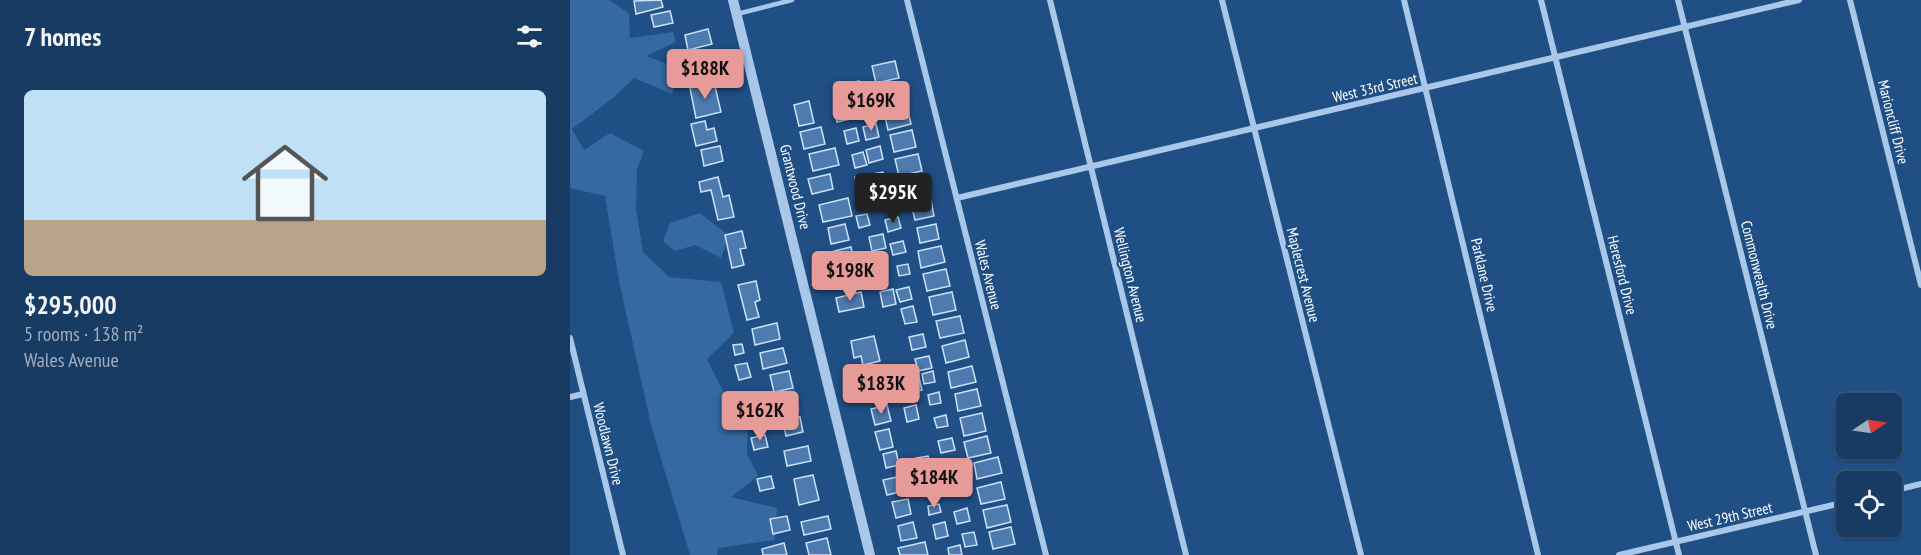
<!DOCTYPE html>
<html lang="en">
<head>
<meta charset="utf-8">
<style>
  :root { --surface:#183b64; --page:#25466d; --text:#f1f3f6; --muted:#9fadbf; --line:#365578; --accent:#e69b98 }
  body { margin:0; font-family:"PT Sans Narrow",sans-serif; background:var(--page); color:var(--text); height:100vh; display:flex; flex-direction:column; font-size:22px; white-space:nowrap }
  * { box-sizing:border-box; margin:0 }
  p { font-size:20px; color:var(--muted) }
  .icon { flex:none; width:33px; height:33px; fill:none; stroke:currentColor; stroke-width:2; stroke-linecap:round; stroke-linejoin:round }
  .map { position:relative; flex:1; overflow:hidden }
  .side { display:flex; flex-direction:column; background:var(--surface); width:570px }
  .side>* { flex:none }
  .needle { width:39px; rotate:77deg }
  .tools { position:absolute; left:1266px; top:393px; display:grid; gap:12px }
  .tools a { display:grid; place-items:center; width:66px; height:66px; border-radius:9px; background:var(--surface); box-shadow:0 2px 4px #0004,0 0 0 2px var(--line); font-size:30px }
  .price { position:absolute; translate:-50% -51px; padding:0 14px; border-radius:6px; background:var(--accent); color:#111; font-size:20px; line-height:39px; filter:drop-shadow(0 2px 3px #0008) }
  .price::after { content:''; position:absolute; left:50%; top:36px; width:18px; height:14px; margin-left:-9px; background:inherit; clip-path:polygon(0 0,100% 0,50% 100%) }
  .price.on { background:#222; color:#fff }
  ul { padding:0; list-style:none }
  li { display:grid; align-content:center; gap:12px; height:318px; padding:0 24px }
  li span { display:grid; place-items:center; height:186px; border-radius:9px; color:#555 }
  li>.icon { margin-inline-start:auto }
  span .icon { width:108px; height:108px; fill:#fffc; stroke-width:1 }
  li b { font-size:26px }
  h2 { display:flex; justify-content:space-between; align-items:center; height:72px; padding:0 24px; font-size:26px }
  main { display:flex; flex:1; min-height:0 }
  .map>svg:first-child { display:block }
  .green { fill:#3469a2 }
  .building { fill:#4d7baf; stroke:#cde1f7; stroke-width:1.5 }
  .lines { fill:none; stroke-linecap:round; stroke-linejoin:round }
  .service { stroke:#a9c8e9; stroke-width:4.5 }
  .minor { stroke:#a9c8e9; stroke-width:6 }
  .tertiary { stroke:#a9c8e9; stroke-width:10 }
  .labels { text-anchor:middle; stroke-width:4.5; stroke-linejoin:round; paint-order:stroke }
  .street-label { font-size:15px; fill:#fff; stroke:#204f85 }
</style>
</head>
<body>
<main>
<section class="side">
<h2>7 homes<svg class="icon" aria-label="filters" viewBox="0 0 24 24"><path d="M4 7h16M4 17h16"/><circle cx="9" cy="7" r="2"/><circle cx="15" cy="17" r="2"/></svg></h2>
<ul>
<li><span style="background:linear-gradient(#bfe0f5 70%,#b9a48a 0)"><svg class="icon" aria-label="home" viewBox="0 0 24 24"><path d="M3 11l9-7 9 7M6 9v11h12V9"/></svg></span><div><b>$295,000</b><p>5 rooms · 138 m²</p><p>Wales Avenue</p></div></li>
</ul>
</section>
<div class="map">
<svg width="1351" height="555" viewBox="0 0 1351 555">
  <rect width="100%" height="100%" fill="#204f85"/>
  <g class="green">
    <polygon points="0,0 39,0 59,13 60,38 103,32 106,42 76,56 111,69 102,94 64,78 43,98 2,129 14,150 40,133 74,151 67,169 66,209 73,252 99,277 151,282 164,333 137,359 156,397 224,387 231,411 203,414 178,430 177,453 188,476 161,497 207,508 205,540 148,548 147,555 120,555 82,429 50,286 35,196 0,188"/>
    <polygon points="130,213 159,236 151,258 125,245 105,251 93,241 100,223"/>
  </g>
  <g class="building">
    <polygon points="91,0 93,7 66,14 64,1"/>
    <polygon points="100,11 103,23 84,27 81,15"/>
    <polygon points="138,29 142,44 118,50 115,35"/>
    <polygon points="144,54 148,72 122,78 118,60"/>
    <polygon points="325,61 329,78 306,83 302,66"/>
    <polygon points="289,81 292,91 281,94 278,83"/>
    <polygon points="144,82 151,112 126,118 120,88"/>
    <polygon points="331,83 335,101 312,106 308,89"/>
    <polygon points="239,101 244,123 229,126 224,105"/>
    <polygon points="301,105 303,114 290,117 288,109"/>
    <polygon points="277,106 280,119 267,122 264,109"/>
    <polygon points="337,107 341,124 318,130 314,112"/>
    <polygon points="135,121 137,130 144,128 147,141 126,146 121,124"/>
    <polygon points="306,124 309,137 296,140 293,127"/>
    <polygon points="251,127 255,144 234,149 230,132"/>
    <polygon points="286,128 289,141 277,144 274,131"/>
    <polygon points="342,130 346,147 324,152 320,135"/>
    <polygon points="150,146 153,161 134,166 131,150"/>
    <polygon points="310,146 313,159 299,163 296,150"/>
    <polygon points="265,148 269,165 243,171 239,154"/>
    <polygon points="293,152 297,165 285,168 282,155"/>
    <polygon points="348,154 352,171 329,176 325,159"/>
    <polygon points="313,172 316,184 305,186 302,174"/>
    <polygon points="260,174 263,189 242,194 238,179"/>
    <polygon points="296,175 298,187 287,189 285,177"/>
    <polygon points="148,177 153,197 159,195 164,217 148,220 141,190 131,192 129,182"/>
    <polygon points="354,177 358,193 335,199 331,182"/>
    <polygon points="302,189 305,203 292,206 289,192"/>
    <polygon points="278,198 282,216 253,222 249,205"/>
    <polygon points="361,200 364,216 345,220 341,204"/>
    <polygon points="297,214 300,225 289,228 286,216"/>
    <polygon points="328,217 331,228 318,232 315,220"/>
    <polygon points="275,224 279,240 261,244 258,228"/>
    <polygon points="366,224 369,239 350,243 347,228"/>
    <polygon points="172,231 176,248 170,249 174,265 162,268 155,235"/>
    <polygon points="313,234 316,248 302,251 299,237"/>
    <polygon points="333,241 336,252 323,255 320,244"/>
    <polygon points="371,246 375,262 351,268 348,251"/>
    <polygon points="281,247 285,263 267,267 264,251"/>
    <polygon points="307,260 309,269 299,272 297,263"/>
    <polygon points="338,264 340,274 329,276 327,266"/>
    <polygon points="291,269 295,285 274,290 271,274"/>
    <polygon points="376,269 380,286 357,291 353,274"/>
    <polygon points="186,281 190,300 185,302 189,317 177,320 168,285"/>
    <polygon points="339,287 342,299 330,302 326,290"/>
    <polygon points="323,289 326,304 313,307 310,292"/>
    <polygon points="291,292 294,307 269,312 266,298"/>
    <polygon points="382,292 386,310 363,315 359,297"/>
    <polygon points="343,306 347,322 335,324 331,309"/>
    <polygon points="390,316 394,333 370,338 366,321"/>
    <polygon points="207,323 210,339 185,345 182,329"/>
    <polygon points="353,334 356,347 342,350 339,337"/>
    <polygon points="304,336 310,361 293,365 291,356 284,358 281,341"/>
    <polygon points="395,340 399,357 376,363 372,346"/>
    <polygon points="172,344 174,353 165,355 163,345"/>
    <polygon points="213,348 217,363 193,369 190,353"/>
    <polygon points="359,356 362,368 348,371 345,359"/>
    <polygon points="177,363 181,377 169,380 165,365"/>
    <polygon points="402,366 406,382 381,388 378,372"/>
    <polygon points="307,368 312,392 295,396 289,372"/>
    <polygon points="219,371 223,388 204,392 200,375"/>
    <polygon points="363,371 365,382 354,384 352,374"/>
    <polygon points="349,377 352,390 340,393 337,379"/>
    <polygon points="407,389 411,406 388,411 385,394"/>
    <polygon points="369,392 371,403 360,405 358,395"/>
    <polygon points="317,405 321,421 305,425 301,409"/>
    <polygon points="346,405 349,419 337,422 334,408"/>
    <polygon points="412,413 416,431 394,436 390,418"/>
    <polygon points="376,415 378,426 367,428 364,418"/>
    <polygon points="230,417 233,432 216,436 213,421"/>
    <polygon points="319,429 323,447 310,450 305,432"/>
    <polygon points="195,435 198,447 184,450 181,438"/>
    <polygon points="417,436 421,453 398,458 394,442"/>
    <polygon points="382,438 385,450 371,453 368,441"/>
    <polygon points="238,446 241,461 217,466 214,451"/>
    <polygon points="326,451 329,465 316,468 313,454"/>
    <polygon points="358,456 360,466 348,468 346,458"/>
    <polygon points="428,457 432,473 407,479 404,463"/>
    <polygon points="388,460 391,472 377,475 374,463"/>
    <polygon points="374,473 378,486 365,489 362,476"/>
    <polygon points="341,474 345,488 317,495 313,480"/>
    <polygon points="243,475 249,500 229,505 224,479"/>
    <polygon points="201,476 204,488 190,491 187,479"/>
    <polygon points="431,482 435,499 411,504 407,488"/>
    <polygon points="391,484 393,494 383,496 381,486"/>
    <polygon points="338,499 341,514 326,518 322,502"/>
    <polygon points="369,504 371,512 359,515 358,506"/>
    <polygon points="437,505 441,522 417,528 413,510"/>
    <polygon points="397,508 400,521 387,524 384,512"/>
    <polygon points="217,516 220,530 203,534 200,519"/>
    <polygon points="258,516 261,529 234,535 231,522"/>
    <polygon points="343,522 347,538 331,541 328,526"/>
    <polygon points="375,522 378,536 366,539 363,525"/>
    <polygon points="441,527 445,544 423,549 419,532"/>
    <polygon points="404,532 407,545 395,547 392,534"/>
    <polygon points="257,538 261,555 239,555 236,543"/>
    <polygon points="355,542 358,555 330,555 328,548"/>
    <polygon points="214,543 217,555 193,555 192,549"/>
    <polygon points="390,545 392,555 379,555 378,548"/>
  </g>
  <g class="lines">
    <polyline class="service" points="167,14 222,0"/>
    <g class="minor">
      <polyline points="337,0 476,555"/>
      <polyline points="480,0 616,555"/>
      <polyline points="652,0 791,555"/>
      <polyline points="834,0 968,555"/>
      <polyline points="971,0 1109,555"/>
      <polyline points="1108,0 1246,555"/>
      <polyline points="1280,0 1351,285"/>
      <polyline points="387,198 1229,0"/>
      <polyline points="0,338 53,555"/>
      <polyline points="0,397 13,394"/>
      <polyline points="1322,491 1351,484"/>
      <polyline points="1049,555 1276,502"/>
    </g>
    <polyline class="tertiary" points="163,0 300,555"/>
  </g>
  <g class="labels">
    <g class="street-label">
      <text transform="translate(805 88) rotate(-13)" y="5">West 33rd Street</text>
      <text transform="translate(1323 122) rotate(76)" y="5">Marioncliff Drive</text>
      <text transform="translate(225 187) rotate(76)" y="5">Grantwood Drive</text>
      <text transform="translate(418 275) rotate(76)" y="5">Wales Avenue</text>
      <text transform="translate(560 275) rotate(76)" y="5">Wellington Avenue</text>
      <text transform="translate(733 275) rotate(76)" y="5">Maplecrest Avenue</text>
      <text transform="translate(914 275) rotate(77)" y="5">Parklane Drive</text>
      <text transform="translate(1052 275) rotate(76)" y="5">Heresford Drive</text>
      <text transform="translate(1189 275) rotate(76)" y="5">Commonwealth Drive</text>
      <text transform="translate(38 444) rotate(76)" y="5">Woodlawn Drive</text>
      <text transform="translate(1160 517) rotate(-13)" y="5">West 29th Street</text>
    </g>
  </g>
</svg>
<div class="tools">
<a><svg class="needle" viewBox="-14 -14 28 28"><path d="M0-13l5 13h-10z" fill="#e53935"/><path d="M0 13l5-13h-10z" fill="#9fadbf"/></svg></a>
<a><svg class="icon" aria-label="locate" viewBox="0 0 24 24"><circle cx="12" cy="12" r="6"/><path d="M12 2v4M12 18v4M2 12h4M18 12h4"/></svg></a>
</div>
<b class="price" style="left:135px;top:100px">$188K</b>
<b class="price" style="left:301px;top:132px">$169K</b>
<b class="price on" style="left:323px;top:224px">$295K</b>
<b class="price" style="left:280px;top:302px">$198K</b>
<b class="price" style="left:311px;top:415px">$183K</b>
<b class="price" style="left:190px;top:442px">$162K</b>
<b class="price" style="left:364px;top:509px">$184K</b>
</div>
</main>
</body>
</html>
